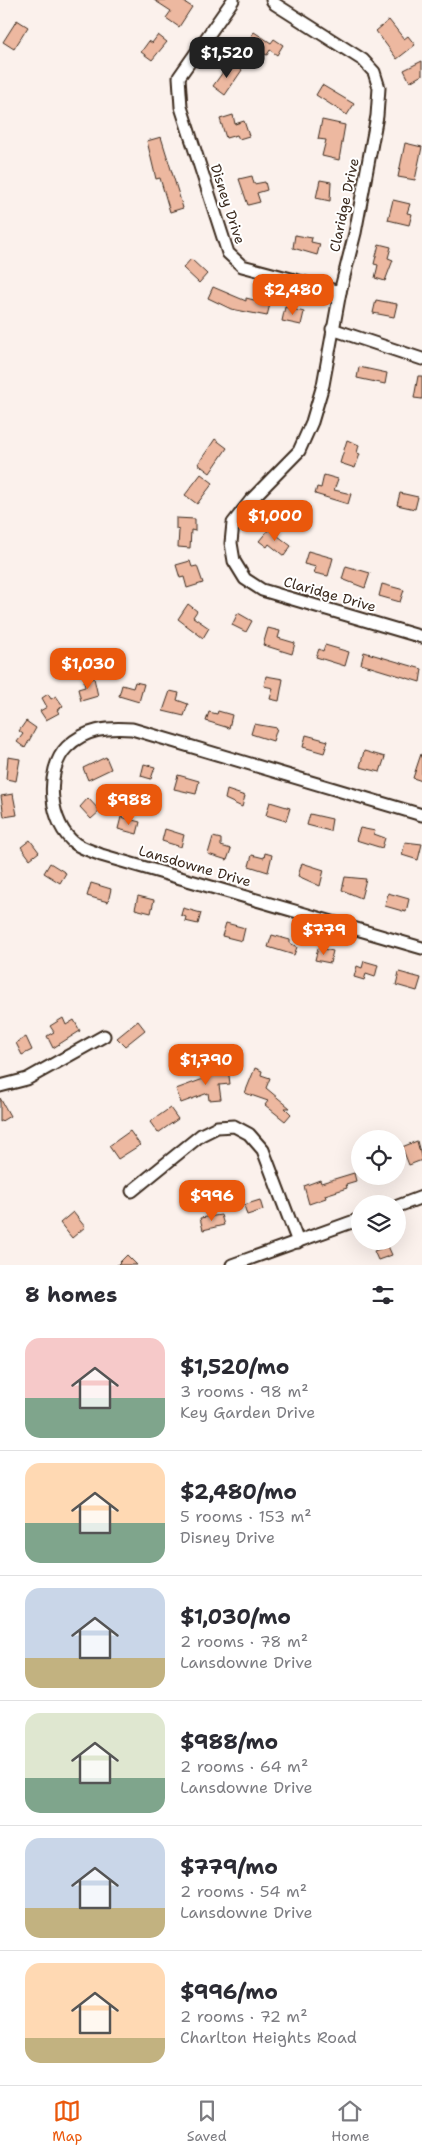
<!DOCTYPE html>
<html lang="en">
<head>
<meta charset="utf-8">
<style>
  :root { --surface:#fff; --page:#f7f7f7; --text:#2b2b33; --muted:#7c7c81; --line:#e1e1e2; --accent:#ea580c }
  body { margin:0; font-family:"Shantell Sans",sans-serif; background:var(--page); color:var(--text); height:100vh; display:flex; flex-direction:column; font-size:19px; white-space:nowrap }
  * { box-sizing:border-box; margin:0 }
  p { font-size:16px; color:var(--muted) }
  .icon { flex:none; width:28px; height:28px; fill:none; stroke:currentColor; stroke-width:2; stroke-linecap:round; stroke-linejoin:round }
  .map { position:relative; height:1265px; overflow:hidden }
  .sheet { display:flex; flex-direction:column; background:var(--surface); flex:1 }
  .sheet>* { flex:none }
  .tools { position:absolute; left:351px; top:1130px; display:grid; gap:10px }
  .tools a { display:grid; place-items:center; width:55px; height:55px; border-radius:50%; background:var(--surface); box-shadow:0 5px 20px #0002; font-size:25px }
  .price { position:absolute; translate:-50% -42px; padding:0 11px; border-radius:10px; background:var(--accent); color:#fff; font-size:16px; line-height:32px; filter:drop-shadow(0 1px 2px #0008) }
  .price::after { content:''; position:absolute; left:50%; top:30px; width:15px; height:11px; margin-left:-8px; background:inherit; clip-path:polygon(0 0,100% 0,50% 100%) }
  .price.active { background:#222; color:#fff }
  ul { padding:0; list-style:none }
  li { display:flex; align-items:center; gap:15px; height:125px; padding:0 25px }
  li+li { border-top:1px solid var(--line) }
  li span { display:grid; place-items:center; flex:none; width:140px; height:100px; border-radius:15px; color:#555 }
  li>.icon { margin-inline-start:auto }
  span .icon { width:60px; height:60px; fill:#fffc; stroke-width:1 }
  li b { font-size:21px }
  h2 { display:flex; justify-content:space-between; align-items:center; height:60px; padding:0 25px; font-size:21px }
  .menu { display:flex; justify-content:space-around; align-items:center; height:70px; border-top:1px solid var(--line); background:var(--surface); font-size:14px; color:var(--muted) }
  .menu a { display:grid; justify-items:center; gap:2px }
  .menu .active { color:var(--accent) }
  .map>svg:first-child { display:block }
  .building { fill:#edb8a0; stroke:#3b2a1e }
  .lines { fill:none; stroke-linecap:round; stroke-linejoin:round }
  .minor-casing { stroke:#3b2a1e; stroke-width:15 }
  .minor { stroke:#fff; stroke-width:11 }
  .labels { text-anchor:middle; stroke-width:4; stroke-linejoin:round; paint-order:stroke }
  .street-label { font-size:14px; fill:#3b2a1e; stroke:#fff }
</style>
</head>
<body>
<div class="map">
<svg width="422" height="1265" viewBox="0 0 422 1265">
  <rect width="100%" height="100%" fill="#fbf1ec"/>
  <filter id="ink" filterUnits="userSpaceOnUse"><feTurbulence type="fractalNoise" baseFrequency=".02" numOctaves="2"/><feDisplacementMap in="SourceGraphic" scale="10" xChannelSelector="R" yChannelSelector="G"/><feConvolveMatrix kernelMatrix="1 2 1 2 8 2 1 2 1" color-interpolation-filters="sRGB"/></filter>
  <g filter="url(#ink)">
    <g class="building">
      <polygon points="154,0 181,0 192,7 179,27 166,18 171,11"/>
      <polygon points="17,20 28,27 14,49 3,42"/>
      <polygon points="389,20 404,39 408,36 415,45 397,59 376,31"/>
      <polygon points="254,32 271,43 274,39 283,45 277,55 270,50 267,55 253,49 254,47 247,42"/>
      <polygon points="158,35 167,42 152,60 141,52 149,41 152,43"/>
      <polygon points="422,61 422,75 410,82 404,70"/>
      <polygon points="228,65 233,69 235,65 242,70 225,95 213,86"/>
      <polygon points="322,85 354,104 347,115 316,95"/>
      <polygon points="233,115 235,124 244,121 249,136 239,139 237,135 226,138 220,119"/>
      <polygon points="322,120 345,125 339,160 322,156 326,140 318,139"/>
      <polygon points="161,137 183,208 170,212 160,178 156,179 147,141"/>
      <polygon points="405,143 422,147 415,180 398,177"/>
      <polygon points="252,176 254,184 265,182 267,190 257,193 260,202 248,205 239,179"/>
      <polygon points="320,180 331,182 330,201 316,198"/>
      <polygon points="393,200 410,204 407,213 412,214 409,225 388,220"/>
      <polygon points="295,235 312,238 311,242 320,244 317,255 293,248"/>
      <polygon points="379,244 391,247 388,258 393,260 385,281 375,278 378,265 374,264"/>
      <polygon points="191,259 207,274 199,283 183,268"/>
      <polygon points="213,287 246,301 246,298 270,304 267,316 231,309 208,298"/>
      <polygon points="376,300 397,304 394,317 373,313"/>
      <polygon points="285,307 304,312 301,325 282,321"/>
      <polygon points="359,367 387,373 385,384 357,378"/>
      <polygon points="418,376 422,376 422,399 414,398"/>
      <polygon points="215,439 227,448 210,473 198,464"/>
      <polygon points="347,440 359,445 357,453 360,454 355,468 340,463"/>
      <polygon points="201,474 213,483 197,504 185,495"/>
      <polygon points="324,475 338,479 334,490 351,494 348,504 315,494 317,487 321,488"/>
      <polygon points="400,493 418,497 415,509 397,505"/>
      <polygon points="176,518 195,519 195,531 191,530 190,548 178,547 179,530 176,529"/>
      <polygon points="269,529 291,546 284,556 269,544 267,547 259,541"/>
      <polygon points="308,551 333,558 328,576 314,573 316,567 304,564"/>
      <polygon points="190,561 192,567 197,566 203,583 187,588 184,577 180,578 176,565"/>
      <polygon points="346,566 370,573 365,588 342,579"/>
      <polygon points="382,584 404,590 400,602 379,596"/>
      <polygon points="188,604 197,611 193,617 209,628 203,638 178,619"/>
      <polygon points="238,613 252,621 246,632 232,625"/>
      <polygon points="268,628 280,631 278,638 295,643 292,654 263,645"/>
      <polygon points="325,645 349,652 345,666 316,657 319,649 323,651"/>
      <polygon points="364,652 422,669 420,682 361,664"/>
      <polygon points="266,676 283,679 279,701 270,699 273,688 264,686"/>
      <polygon points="94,678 98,696 81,701 78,689 85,687 84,681"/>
      <polygon points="135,682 144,684 139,702 119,696 122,685 133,688"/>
      <polygon points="170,691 179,693 177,700 188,704 184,716 163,711"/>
      <polygon points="48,694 51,699 56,696 63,706 57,710 59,713 46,720 40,711 47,707 42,698"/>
      <polygon points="218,711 232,715 229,728 206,721 209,712 217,714"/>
      <polygon points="26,721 36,728 25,748 17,742 23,734 19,731"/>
      <polygon points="254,724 277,728 273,741 251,734"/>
      <polygon points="306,735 328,741 324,753 303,747"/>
      <polygon points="364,751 385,757 380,772 360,767"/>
      <polygon points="421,754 422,754 422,781 413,778"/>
      <polygon points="8,757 20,759 16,781 6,779"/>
      <polygon points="106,757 111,769 88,780 83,768"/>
      <polygon points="144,764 155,767 151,779 141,776"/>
      <polygon points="178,775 199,781 196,794 174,789"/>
      <polygon points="227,790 245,796 242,807 225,799"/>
      <polygon points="13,794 17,815 4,817 1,796"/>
      <polygon points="88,798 100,811 91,819 80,807"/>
      <polygon points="270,802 290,808 286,821 266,815"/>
      <polygon points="310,814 332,819 330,831 307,825"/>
      <polygon points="121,817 140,822 137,834 118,829"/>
      <polygon points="360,828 375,831 374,834 385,838 382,848 356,840"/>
      <polygon points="165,829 184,835 181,847 162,841"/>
      <polygon points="213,837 221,839 221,846 231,849 227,860 208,854"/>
      <polygon points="30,840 39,852 30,859 21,847"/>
      <polygon points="405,842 422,844 418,860 402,855"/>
      <polygon points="265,853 272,855 268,872 249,866 252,855 264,858"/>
      <polygon points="50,863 66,873 60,883 44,873"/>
      <polygon points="302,863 324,870 320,886 298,876"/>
      <polygon points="345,877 366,879 361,898 342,890"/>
      <polygon points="91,883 111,889 108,902 87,896"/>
      <polygon points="388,893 409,899 406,912 385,906"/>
      <polygon points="138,896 154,900 151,913 135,909"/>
      <polygon points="183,908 201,913 198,924 185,921 186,917 181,915"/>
      <polygon points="226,923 245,928 242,941 222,936"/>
      <polygon points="272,935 290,940 290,943 297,947 294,955 268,947"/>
      <polygon points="318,948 333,951 330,963 315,960"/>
      <polygon points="364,961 378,965 375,977 366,974 364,980 354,977 357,966 362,968"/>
      <polygon points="399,972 421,978 417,991 396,985"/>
      <polygon points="63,1018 66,1025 74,1020 80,1031 53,1048 47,1036 54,1032 50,1026"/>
      <polygon points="138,1021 145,1030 125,1046 117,1038"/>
      <polygon points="26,1037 32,1050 22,1055 16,1043"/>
      <polygon points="228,1068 230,1084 219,1085 221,1099 209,1100 208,1093 181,1103 176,1089 206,1078 206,1071"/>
      <polygon points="255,1068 262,1071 261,1075 270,1078 266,1088 290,1108 285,1108 291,1114 285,1121 265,1105 268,1101 245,1093"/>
      <polygon points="0,1098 10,1116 0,1122"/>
      <polygon points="170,1108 178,1119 158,1133 150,1122"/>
      <polygon points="130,1131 140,1145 118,1159 109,1146"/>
      <polygon points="417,1141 422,1160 409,1165 402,1147"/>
      <polygon points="354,1173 356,1181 346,1184 347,1188 325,1195 326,1198 309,1204 304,1186 320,1180 321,1183"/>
      <polygon points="260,1200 263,1210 247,1215 244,1205"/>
      <polygon points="73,1212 85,1227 72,1238 60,1223"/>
      <polygon points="221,1215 224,1225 203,1230 200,1218"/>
      <polygon points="388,1246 392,1255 378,1260 374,1251"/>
      <polygon points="127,1255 137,1265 117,1265"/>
    </g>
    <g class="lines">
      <defs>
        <g id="minor">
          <polyline points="233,0 179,77 181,107 228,253 242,266 340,292"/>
          <polyline points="272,0 275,4 363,60 374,72 379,88 377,116 355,233 340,292 323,385 312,422 299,451 251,500 233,523 231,543 234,561 245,579 262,590 422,637"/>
          <polyline points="332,329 422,359"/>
          <path d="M422,815L132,729C108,727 85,729 67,747C44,770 49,825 76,844C83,849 93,851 101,855L422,948"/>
          <polyline points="0,1086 27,1079 104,1036"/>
          <polyline points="132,1191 201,1135 217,1127 234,1126 249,1134 263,1150 298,1242"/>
          <polyline points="398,1206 422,1197"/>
          <polyline points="232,1265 360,1219"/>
        </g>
      </defs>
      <use href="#minor" class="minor-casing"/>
      <use href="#minor" class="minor"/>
    </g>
  </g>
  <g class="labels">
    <g class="street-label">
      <text transform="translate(228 204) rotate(72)" y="5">Disney Drive</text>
      <text transform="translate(344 205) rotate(-78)" y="5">Claridge Drive</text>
      <text transform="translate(330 594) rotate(16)" y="5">Claridge Drive</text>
      <text transform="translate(195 866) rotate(16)" y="5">Lansdowne Drive</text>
    </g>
  </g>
</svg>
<div class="tools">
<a><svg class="icon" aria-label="locate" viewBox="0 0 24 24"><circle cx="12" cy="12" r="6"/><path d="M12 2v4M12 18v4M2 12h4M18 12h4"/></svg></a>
<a><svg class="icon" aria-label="layers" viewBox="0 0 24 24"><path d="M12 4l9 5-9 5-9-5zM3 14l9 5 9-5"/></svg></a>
</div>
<b class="price active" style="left:227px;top:79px">$1,520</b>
<b class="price" style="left:293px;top:316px">$2,480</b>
<b class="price" style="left:275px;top:542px">$1,000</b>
<b class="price" style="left:88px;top:690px">$1,030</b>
<b class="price" style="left:129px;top:826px">$988</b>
<b class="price" style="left:324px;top:956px">$779</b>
<b class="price" style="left:206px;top:1086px">$1,790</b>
<b class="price" style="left:212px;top:1222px">$996</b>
</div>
<section class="sheet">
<h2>8 homes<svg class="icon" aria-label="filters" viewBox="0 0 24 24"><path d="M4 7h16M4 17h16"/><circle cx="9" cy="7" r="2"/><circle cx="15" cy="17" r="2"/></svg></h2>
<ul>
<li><span style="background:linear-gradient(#f6c9c9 60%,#7fa58c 0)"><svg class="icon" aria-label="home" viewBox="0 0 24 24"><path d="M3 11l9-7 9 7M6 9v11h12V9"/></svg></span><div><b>$1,520/mo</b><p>3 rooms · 98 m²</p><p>Key Garden Drive</p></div></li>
<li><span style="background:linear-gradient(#ffd9b3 60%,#7fa58c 0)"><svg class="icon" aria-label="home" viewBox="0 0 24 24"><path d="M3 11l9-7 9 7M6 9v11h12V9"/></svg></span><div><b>$2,480/mo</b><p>5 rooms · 153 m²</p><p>Disney Drive</p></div></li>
<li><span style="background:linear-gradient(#c9d6e8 70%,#c2b280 0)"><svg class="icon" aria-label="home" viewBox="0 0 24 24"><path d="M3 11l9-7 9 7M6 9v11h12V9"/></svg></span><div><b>$1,030/mo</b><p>2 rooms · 78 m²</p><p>Lansdowne Drive</p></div></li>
<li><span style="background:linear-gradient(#dfe7d0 65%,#7fa58c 0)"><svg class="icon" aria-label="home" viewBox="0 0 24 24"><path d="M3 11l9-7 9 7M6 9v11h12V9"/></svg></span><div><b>$988/mo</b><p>2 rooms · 64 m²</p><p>Lansdowne Drive</p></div></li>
<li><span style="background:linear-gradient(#c9d6e8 70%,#c2b280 0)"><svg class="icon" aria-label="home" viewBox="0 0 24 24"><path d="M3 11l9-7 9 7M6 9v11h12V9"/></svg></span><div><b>$779/mo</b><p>2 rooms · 54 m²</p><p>Lansdowne Drive</p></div></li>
<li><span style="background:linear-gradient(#ffd9b3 75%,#c2b280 0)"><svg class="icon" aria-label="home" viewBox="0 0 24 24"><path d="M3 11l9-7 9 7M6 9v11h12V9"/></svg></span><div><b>$996/mo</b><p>2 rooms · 72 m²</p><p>Charlton Heights Road</p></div></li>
</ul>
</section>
<nav class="menu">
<a class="active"><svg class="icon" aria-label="map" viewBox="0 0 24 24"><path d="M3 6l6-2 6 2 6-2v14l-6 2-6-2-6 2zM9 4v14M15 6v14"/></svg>Map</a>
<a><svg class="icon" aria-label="saved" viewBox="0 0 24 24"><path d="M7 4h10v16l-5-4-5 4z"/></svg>Saved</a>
<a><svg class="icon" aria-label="home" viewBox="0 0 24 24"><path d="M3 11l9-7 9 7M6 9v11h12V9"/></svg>Home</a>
</nav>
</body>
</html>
